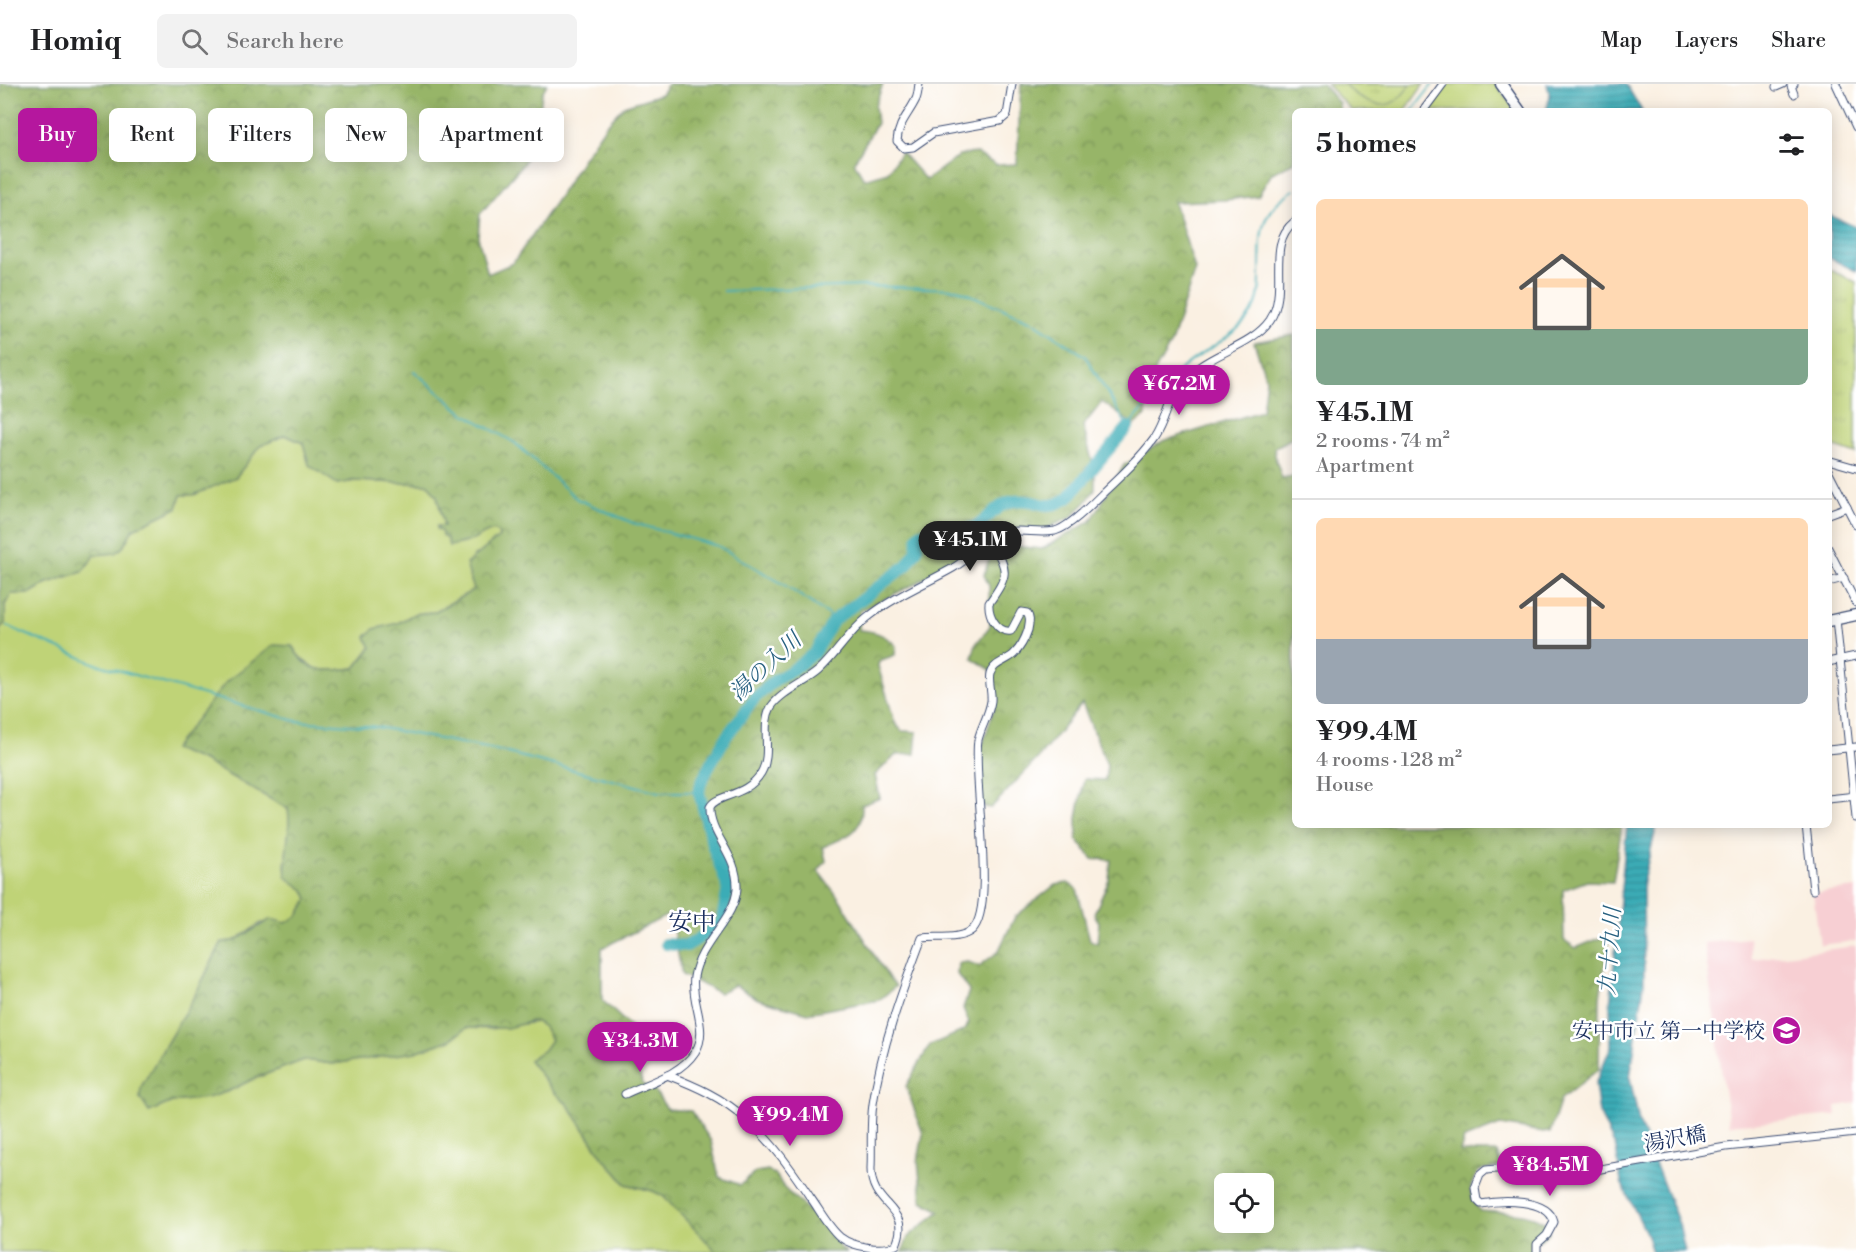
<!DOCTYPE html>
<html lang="en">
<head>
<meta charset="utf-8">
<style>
  :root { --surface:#fff; --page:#f2f2f2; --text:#202124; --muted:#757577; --line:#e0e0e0; --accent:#b5179e }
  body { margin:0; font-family:"Libre Bodoni","Noto Serif JP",serif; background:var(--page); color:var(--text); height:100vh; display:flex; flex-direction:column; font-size:22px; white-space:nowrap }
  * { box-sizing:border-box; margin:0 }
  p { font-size:20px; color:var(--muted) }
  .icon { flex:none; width:33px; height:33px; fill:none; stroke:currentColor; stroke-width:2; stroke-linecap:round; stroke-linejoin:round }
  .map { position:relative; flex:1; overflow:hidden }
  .drawer { position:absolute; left:1292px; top:24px; width:540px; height:720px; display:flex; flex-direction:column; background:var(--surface); border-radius:9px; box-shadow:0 3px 15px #0003 }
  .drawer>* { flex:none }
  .hud { position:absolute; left:18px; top:24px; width:570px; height:54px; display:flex; gap:12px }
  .fabs { position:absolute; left:1214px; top:1089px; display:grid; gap:12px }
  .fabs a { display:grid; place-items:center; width:60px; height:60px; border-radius:9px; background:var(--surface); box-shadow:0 3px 15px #0003; font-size:30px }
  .price { position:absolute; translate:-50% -51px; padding:0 14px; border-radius:21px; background:var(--accent); color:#fff; font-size:20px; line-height:39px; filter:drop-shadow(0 2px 3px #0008) }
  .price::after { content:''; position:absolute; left:50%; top:36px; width:18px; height:14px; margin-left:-9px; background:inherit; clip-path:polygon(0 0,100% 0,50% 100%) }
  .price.on { background:#222; color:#fff }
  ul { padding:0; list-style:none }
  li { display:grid; align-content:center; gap:12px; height:318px; padding:0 24px }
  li+li { border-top:2px solid var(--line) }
  li span { display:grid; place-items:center; height:186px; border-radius:9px; color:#555 }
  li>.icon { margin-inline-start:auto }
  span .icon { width:108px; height:108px; fill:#fffc; stroke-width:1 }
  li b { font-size:26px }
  h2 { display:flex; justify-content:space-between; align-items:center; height:72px; padding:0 24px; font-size:26px }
  .chip { padding:0 21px; border-radius:9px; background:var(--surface); box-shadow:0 3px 15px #0003; font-size:21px; line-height:54px }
  .chip.on { background:var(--accent); color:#fff }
  header { display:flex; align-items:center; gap:36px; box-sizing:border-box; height:84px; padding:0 30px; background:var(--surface); border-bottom:2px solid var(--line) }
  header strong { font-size:28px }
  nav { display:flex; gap:33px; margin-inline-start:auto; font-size:21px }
  .search { width:420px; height:54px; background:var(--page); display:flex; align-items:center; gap:15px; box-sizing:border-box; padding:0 21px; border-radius:9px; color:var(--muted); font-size:22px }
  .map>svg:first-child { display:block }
  .built { fill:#f7cfd3 }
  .grass { fill:#bfd377; stroke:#6d816a; stroke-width:1.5 }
  .forest { fill:url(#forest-crowns); stroke:#597263; stroke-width:1.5; fill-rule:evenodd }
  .park { fill:url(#park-tufts); stroke:#6d816a; stroke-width:1.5 }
  .water { fill:url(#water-rules); stroke:#2b6e8a; stroke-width:1.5 }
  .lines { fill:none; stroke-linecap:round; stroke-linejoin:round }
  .stream { stroke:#3bacb6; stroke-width:2 }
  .river { stroke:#3bacb6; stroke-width:12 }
  .street-casing { stroke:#3c4c72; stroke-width:9 }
  .secondary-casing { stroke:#3c4c72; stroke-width:13 }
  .street { stroke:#fff; stroke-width:7 }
  .secondary { stroke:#fff; stroke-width:10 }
  .labels { text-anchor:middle; stroke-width:5; stroke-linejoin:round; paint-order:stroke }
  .poi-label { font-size:21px; fill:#1b2f5e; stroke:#fff; text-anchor:end }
  .street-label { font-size:21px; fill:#1b2f5e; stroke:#fff }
  .water-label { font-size:22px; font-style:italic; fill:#286181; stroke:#fff }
  .quarter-label { font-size:24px; fill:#1b2f5e; stroke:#fff }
</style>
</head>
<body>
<header>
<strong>Homiq</strong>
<div class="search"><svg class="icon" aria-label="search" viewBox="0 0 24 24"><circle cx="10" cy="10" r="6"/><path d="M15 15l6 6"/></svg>Search here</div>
<nav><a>Map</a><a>Layers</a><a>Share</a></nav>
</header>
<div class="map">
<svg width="1856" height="1168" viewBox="0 0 1856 1168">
  <defs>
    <pattern id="forest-crowns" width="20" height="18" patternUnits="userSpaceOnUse" patternTransform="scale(1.5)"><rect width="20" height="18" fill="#97b568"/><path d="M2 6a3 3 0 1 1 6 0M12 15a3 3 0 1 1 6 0" fill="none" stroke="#7a9459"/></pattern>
    <pattern id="park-tufts" width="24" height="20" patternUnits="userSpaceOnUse" patternTransform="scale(1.5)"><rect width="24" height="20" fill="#bfd377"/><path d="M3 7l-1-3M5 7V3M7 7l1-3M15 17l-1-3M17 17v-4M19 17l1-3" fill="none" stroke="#a4b569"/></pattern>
    <pattern id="water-rules" width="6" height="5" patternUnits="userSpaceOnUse" patternTransform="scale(1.5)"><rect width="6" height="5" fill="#3bacb6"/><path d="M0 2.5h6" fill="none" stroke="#318c97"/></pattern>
  </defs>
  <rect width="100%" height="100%" fill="#fff"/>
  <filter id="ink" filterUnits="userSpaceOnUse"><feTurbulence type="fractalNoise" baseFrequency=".0167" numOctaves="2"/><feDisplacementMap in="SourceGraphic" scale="12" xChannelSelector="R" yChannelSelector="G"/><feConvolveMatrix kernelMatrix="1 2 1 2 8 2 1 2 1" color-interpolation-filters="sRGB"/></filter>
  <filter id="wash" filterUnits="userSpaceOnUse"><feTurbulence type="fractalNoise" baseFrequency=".008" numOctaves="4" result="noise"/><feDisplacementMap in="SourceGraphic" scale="24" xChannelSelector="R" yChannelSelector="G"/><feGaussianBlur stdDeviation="1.35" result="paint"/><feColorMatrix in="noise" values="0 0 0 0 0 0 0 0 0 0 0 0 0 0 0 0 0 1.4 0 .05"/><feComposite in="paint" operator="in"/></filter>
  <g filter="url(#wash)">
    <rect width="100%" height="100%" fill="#faf0e2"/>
    <g class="built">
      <polygon points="1856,804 1856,857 1820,861 1813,809"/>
      <polygon points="1749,854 1752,875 1856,862 1856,1019 1836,1022 1837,1031 1729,1041 1704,859"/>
    </g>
    <g class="grass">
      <polygon points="1326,0 1424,0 1405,27 1352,27"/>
      <polygon points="1445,0 1496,0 1516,27 1426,27"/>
      <path d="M285,351L303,359L310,381L337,400L355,397L428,400L437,412L445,443L437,442L439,446L475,455L483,449L494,446L499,449V453L485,466L474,472L469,493L475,505L434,528L414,530L398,539L374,546L371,563L355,584C325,587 309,591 292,562L174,665L204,677L288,725L290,736L285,783L304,806L308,815L298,832L286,839H261L234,857L222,858L195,911L141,1003L149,1028L172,1018L207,1014L229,1007L253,995L304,976L332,980L415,968L450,956L466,944L490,945L537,938L544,943L551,956L544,966L529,976L553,1007L568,1021L603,1073L626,1100L653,1107L663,1112L717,1168H0V544L5,540V521L11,510H29L47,499L82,488L95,471L123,463L133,445L177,424L181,411L236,393L260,362Z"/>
    </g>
    <g class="forest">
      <path d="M0,0H547L542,9L537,51L523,80L480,130L478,153L488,190L513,179L560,111L582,76L606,41L624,22L661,10L668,0H883L875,22L877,39L854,78L864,95L888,88L901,68L926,96L960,71L976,69L996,81L1017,80L1021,0H1322L1339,19V27H1294V78L1272,89L1258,112L1225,116L1174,118L1195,185L1171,259L1149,298L1146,332L1134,341L1102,318L1083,342L1095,388V405L1087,417L1070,434L1039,448L996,449L915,500L860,527L859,546C874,547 885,550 896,562L895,571L879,577L878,582L895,639L902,647L917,648L915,670L896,671L875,691L880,714L862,721C863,750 847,752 823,763L826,777L818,787L839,814L890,896L896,902L879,916L808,929L758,915L735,901L719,909L682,891L670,830L602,864V916L638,950V955L630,961L643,1001L652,1003L667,1025L691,1027L711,1057L719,1093L740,1101L756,1088L768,1086L775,1091L786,1106L821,1137L841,1164L846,1168H717L663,1112L653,1107L626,1100L603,1073L568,1021L553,1007L529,976L544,966L551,956L544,943L537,938H529L507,944H466L450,956L415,968L332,980L304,976L253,995L229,1007L207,1014L172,1018L149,1028L140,1014L141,1003L195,911L222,858L234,857L271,835L286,839L298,832L308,815L304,806L286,793C283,770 292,748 288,725L204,677L173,665L227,597L274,561L292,562C309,591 325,587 355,584L371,564L366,553L374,545L398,539L414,530L434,528L474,506L466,480L499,453L498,449L494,446C486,448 482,451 475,455C467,459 457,460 449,462L447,455L442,452L441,447L437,445V442H444L437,412L428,400L355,397L337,400L309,381L303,359L285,351L260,362L236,393L194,411H181L177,424L133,445L123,463L116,469L95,471L82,488L47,499L29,510H11L5,521V540L0,544Z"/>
      <path d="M1294,251V353L1274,364L1276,376L1282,394L1294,392V741H1622L1613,798L1587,797L1563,806L1564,856L1576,864L1610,850L1600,913L1599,985L1561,1015L1550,1049L1500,1041L1464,1055L1460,1068H1497L1501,1083L1479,1087C1467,1104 1468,1111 1480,1127C1503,1129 1532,1126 1549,1142V1149L1535,1160L1531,1168H902L908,1153L940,1127L922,1117L918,1077L923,1050L906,1002L930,961L963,947L969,939L963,924L969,907L957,890L958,879L968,878L979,882L998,868L1015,833L1055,801L1068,799L1077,805L1090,856L1097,859L1099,838L1094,830L1109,796L1111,776L1093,775L1077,756V734L1084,695L1105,696L1107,681L1082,619L1040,672L991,724L980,722L978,675L998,612L991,586L972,574L976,560L990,542L989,502L984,491L988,478L999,463L1016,462L1042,465L1091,437L1124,381L1163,357L1262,327L1266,295L1254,258ZM1224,1100H1263V1138H1224Z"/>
    </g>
    <g class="park">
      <path d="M1344,0H1411C1407,5 1403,11 1398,15C1380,30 1357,14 1344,0Z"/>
      <polygon points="1828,185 1856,198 1856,370 1829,361"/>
    </g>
    <g class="water">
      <polygon points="1547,0 1626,0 1642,27 1546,27 1550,12"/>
      <polygon points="1829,131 1856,143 1856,187 1829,174"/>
      <polygon points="1627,741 1657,741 1643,797 1644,900 1630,994 1639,1038 1679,1140 1685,1168 1652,1168 1646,1149 1621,1098 1616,1064 1599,1029 1595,1000 1611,962 1610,922"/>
    </g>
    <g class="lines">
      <g class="stream">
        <polyline points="1412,27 1433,0"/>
        <path d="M723,207L865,202L957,205L1032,237L1085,272L1128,343C1144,325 1159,305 1177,289C1201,265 1242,253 1256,220C1260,210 1260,200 1260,189C1261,149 1257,129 1294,106"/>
        <polyline points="414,287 463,329 515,359 577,415 633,439 718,462 783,500 836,536"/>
        <polyline points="7,542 96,580 296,637 377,643 496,666 659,708 699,708"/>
      </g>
      <path class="river" d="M666,860L687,862L721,840L728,804L712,760L699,708L701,699L711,679L726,653L755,614L775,596L791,587L814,569L834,536L906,482L917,466L918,452L921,449C940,448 958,451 976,442C989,434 999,419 1014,417C1038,413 1043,430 1068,414L1128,343"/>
    </g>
  </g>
  <g filter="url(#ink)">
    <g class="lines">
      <defs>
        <g id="street">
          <path d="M919,0C918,5 918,11 916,15C909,30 898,39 897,57L904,64L913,63L933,49L1000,37L1007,31L1012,0"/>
          <polyline points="1836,0 1856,43"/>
          <polyline points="1776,3 1783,0"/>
          <polyline points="1794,10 1791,2 1794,0"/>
          <polyline points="1423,27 1443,0"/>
          <polyline points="1828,376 1856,384"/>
          <polyline points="1828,386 1856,441"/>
          <polyline points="1828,430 1847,423"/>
          <polyline points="1828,464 1856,519"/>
          <polyline points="1828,498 1844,494"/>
          <polyline points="1836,535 1856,734"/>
          <polyline points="1828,578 1856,572"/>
          <polyline points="1828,666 1856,663"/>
          <polyline points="1828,715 1856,712"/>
          <polyline points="1806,741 1813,806"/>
          <path d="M667,991C696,1002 723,1014 746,1035C772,1057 791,1085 810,1113C819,1125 828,1143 840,1153C853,1163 882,1168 896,1161C913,1122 870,1124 871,1084C872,1064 870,1040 873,1020C881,964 902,907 922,854C937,852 960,856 972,846C997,824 972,693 978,656C981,643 989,631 991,617C992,608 988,598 990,590C993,579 1007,577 1014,570C1021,563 1025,555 1028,546C1029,539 1031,535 1027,529L1021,528L1011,547C997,549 988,531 989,519C1010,489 1008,488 991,456"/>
          <path d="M625,1010C648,999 680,991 695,968C710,946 690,918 694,893C699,859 736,834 737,804C738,770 709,751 710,723C716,710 747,713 761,689C773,669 760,643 771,623C781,608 804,599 818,587C836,571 848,549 867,534C893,513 925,500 953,484C969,475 981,460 997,452C1015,442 1035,451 1055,447C1070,443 1093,419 1104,408C1122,391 1140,374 1154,355C1162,343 1165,331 1170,318C1176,304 1187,292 1199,283C1221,267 1254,259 1270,236C1290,205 1265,161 1294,138"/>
          <path d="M1537,1168V1160L1547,1151L1554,1138C1548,1114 1501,1116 1481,1120L1477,1116L1475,1104L1480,1091L1486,1086L1506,1084L1569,1092L1595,1086L1726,1063L1856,1049"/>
        </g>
        <g id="secondary">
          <polyline points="1501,0 1520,27"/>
          <polyline points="1828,537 1856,531"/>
        </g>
      </defs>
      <use href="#street" class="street-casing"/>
      <use href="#secondary" class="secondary-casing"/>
      <use href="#street" class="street"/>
      <use href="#secondary" class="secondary"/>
    </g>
  </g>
  <defs>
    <symbol id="school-disc" viewBox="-11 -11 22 22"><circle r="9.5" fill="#b5179e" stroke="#fff"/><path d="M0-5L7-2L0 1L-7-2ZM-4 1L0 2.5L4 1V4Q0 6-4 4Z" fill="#fff"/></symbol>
  </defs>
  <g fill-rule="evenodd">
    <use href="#school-disc" x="1770" y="930" width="33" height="33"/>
  </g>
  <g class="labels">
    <g class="poi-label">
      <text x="1765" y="954">安中市立 第一中学校</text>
    </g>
    <g class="street-label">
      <text transform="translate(1675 1055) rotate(-10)" y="7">湯沢橋</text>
    </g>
    <g class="water-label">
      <text transform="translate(765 582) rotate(-43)" y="8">湯の入川</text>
      <text transform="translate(1609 867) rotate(-86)" y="8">九十九川</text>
    </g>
    <g class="quarter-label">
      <text x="692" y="846">安中</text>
    </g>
  </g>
</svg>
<div class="fabs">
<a><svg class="icon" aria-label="locate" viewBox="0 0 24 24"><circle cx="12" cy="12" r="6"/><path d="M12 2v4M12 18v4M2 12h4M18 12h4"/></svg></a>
</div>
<b class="price" style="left:1179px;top:332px">¥67.2M</b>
<b class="price on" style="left:970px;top:488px">¥45.1M</b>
<b class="price" style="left:640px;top:989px">¥34.3M</b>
<b class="price" style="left:790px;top:1063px">¥99.4M</b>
<b class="price" style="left:1550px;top:1113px">¥84.5M</b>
<div class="hud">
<a class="chip on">Buy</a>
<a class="chip">Rent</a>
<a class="chip">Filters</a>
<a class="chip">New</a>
<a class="chip">Apartment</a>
</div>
<section class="drawer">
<h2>5 homes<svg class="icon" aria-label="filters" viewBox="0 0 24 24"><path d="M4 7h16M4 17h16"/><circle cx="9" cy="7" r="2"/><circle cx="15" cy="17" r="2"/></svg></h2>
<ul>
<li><span style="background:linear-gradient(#ffd9b3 70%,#7fa58c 0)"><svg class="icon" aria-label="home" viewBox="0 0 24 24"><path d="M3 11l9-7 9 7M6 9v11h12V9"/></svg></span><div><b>¥45.1M</b><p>2 rooms · 74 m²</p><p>Apartment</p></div></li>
<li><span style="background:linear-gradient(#ffd9b3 65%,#9aa5b1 0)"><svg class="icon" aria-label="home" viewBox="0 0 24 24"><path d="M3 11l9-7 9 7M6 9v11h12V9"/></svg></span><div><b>¥99.4M</b><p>4 rooms · 128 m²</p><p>House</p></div></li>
</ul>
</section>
</div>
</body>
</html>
